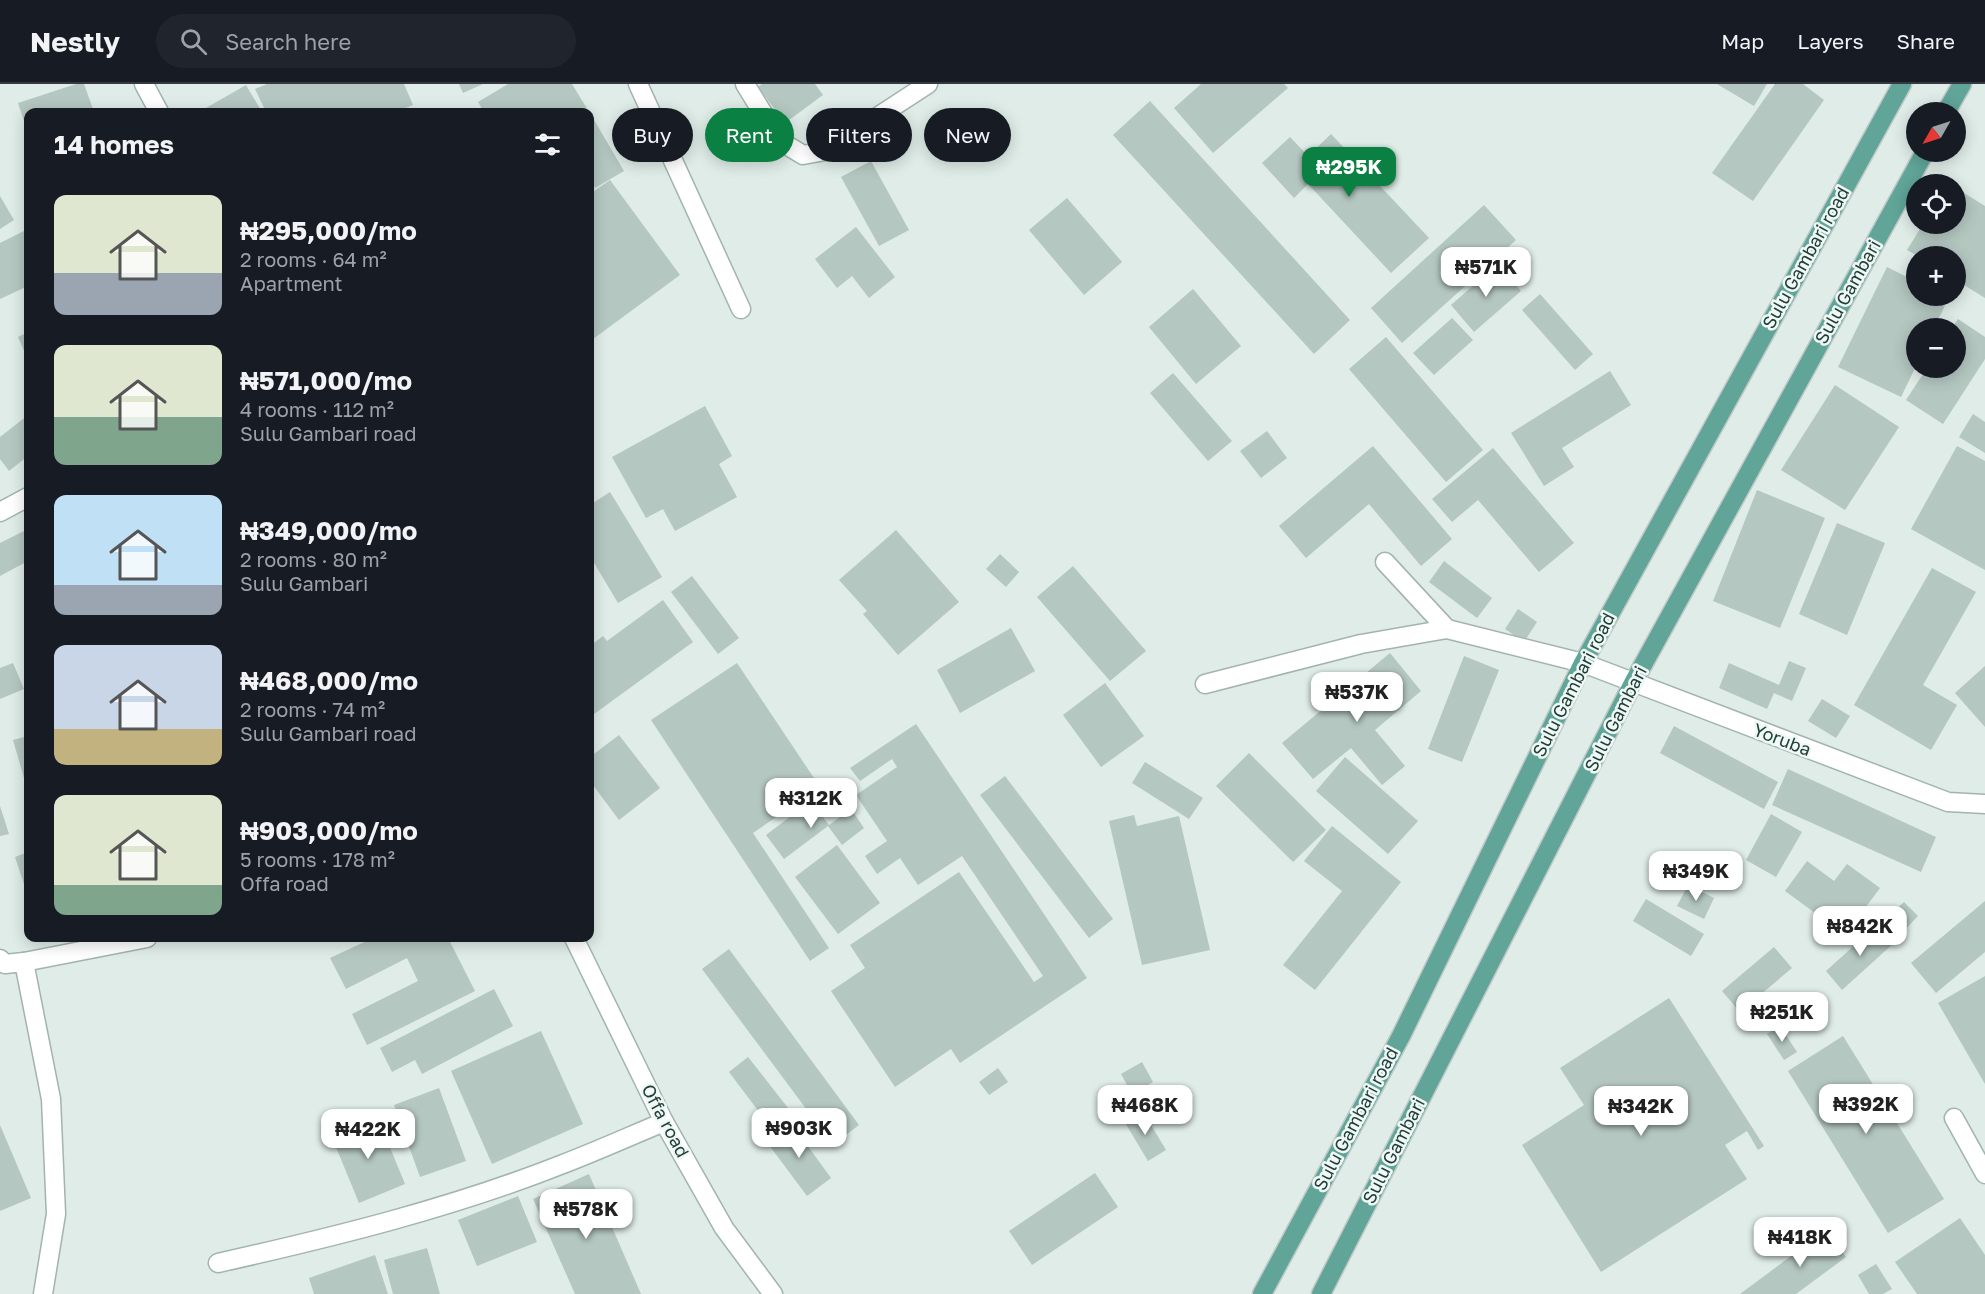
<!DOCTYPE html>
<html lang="en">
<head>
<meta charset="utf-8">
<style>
  :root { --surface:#171b24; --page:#20242c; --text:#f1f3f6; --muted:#9ea1a6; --line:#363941; --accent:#0b8043 }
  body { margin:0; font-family:"Golos Text",sans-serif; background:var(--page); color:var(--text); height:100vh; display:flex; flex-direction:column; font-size:22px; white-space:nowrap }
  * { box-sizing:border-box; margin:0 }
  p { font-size:20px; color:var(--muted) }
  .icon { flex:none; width:33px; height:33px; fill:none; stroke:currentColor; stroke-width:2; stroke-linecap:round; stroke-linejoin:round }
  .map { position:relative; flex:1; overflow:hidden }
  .panel { position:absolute; left:24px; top:24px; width:570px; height:834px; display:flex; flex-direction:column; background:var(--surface); border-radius:12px; box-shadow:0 3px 15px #0003 }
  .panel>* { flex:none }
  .top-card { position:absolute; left:612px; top:24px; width:570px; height:54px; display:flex; gap:12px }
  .needle { width:39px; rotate:231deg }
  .buttons { position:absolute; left:1906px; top:18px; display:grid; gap:12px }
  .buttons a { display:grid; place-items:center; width:60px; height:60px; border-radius:50%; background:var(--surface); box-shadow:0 3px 15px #0003; font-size:30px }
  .price { position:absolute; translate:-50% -51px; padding:0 14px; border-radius:12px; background:#fff; color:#222; font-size:20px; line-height:39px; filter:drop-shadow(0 2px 3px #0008) }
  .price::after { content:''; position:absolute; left:50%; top:36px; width:18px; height:14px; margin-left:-9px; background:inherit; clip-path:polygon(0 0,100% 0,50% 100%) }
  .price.current { background:var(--accent); color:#fff }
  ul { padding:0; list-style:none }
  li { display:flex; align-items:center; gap:18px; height:150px; padding:0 30px }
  li span { display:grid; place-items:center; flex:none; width:168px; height:120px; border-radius:12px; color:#555 }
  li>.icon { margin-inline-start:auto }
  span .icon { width:72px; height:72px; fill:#fffc; stroke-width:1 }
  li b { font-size:26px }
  h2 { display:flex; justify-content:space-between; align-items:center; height:72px; padding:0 30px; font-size:26px }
  .tag { padding:0 21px; border-radius:27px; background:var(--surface); box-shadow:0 3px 15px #0003; font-size:21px; line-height:54px }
  .tag.current { background:var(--accent); color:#fff }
  header { display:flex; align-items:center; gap:36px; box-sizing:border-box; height:84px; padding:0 30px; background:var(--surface); border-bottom:2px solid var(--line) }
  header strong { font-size:28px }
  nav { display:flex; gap:33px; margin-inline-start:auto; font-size:21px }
  .search { width:420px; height:54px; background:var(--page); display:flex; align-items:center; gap:15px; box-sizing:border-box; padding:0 21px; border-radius:33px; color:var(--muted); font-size:22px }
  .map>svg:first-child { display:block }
  .building { fill:#b4c7c0 }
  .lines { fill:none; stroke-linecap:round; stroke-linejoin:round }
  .minor-casing { stroke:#a2b4af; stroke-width:21 }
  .major-casing { stroke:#c0c9c7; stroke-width:21 }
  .minor { stroke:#fff; stroke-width:18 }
  .major { stroke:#60a598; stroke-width:18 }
  .labels { text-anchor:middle; stroke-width:5; stroke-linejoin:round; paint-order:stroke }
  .street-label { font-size:18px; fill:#1f3d37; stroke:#f0f8f5 }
</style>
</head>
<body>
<header>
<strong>Nestly</strong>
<div class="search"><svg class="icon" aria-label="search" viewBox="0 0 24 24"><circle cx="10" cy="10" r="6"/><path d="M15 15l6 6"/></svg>Search here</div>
<nav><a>Map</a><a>Layers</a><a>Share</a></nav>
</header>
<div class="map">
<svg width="1985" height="1210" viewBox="0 0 1985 1210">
  <rect width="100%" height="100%" fill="#dfece7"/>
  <g class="building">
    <polygon points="76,0 84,0 94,28 28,28 28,49 18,19"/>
    <polygon points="267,0 404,0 413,21 396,28 266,28 255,5"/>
    <polygon points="459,0 483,0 463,9"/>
    <polygon points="508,0 572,0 589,28 484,28 478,18"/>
    <polygon points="762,0 815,0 823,11 785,39 758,3"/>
    <polygon points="1201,0 1284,0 1288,4 1213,69 1174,24"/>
    <polygon points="1717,0 1767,0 1754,22"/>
    <polygon points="1775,0 1803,0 1824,16 1753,117 1712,89"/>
    <polygon points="246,1 262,28 199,28"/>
    <polygon points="1150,17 1350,236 1314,270 1113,51"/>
    <polygon points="590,29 624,87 595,104 590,94"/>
    <polygon points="1331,50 1429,154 1391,189 1308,100 1294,114 1262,79 1290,53 1308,72"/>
    <polygon points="871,77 909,146 879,162 841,93"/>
    <polygon points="610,96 680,191 593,255 590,251 590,110"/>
    <polygon points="1956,104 1985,122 1985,214 1956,196 1956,172 1918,172 1907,166 1923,140 1956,140"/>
    <polygon points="0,112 14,136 0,145"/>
    <polygon points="1067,114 1122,178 1084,211 1029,146"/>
    <polygon points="1484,121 1516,156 1402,259 1371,224"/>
    <polygon points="856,143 895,193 869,214 852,192 837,204 815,175"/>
    <polygon points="28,145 28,202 0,215 0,159"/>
    <polygon points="1498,180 1521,207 1474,248 1451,221"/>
    <polygon points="1887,183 1917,198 1917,212 1949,213 1934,244 1917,244 1917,280 1901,313 1838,283"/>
    <polygon points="1193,205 1241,262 1196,300 1149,243"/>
    <polygon points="1540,210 1593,270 1575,286 1522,226"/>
    <polygon points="1452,234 1473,256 1434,291 1413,269"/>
    <polygon points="1958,235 1985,253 1985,275 1943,340 1906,316 1927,284 1956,284 1956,244 1952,244"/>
    <polygon points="28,248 28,276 18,253"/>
    <polygon points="1386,253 1483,366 1446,398 1349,285"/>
    <polygon points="1610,287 1631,321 1562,364 1574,383 1544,402 1511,349"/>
    <polygon points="1173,289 1232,357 1208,377 1150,309"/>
    <polygon points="1835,301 1899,343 1845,426 1781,386"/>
    <polygon points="705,322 732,372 719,380 737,413 675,447 663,425 646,434 612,373"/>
    <polygon points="1973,330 1985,338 1985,369 1959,353"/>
    <polygon points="28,331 28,372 9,387 0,375 0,353"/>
    <polygon points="1267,347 1287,374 1261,394 1240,367"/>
    <polygon points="1373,362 1452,455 1421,482 1369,420 1306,474 1279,442"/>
    <polygon points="1957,362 1985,377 1985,486 1911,445"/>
    <polygon points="1493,364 1574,459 1539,488 1478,416 1452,438 1432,415"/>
    <polygon points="1757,406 1825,434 1780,544 1713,517"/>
    <polygon points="610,408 662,493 618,519 590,472 590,421"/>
    <polygon points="1837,439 1885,459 1847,551 1799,530"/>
    <polygon points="28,445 28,477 0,492 0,459"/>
    <polygon points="896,446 959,518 898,571 863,530 867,527 839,496"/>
    <polygon points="1000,470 1019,488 1006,503 986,485"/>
    <polygon points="1444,477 1492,514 1477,534 1429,498"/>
    <polygon points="1073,482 1146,567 1110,597 1037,513"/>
    <polygon points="1932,484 1976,508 1923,601 1957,621 1931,666 1854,621"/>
    <polygon points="692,492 739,554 718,570 671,508"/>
    <polygon points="663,516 693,558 590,633 590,562 603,552 607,557"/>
    <polygon points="1518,525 1537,538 1524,558 1505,545"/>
    <polygon points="1011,544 1035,587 960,629 937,586"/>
    <polygon points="1390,569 1421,607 1375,646 1405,682 1382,701 1351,664 1313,695 1282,659"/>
    <polygon points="1464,572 1499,586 1462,678 1428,665"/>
    <polygon points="1789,577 1806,584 1792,617 1774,609 1767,625 1719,604 1729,579 1779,601"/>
    <polygon points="13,579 24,605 0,615 0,584"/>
    <polygon points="737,579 820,703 753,749 829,864 810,877 651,636"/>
    <polygon points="1985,582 1985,643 1955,609"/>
    <polygon points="1105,599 1144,652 1101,683 1063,631"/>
    <polygon points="1822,615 1850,632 1836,654 1808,637"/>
    <polygon points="916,640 1087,894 960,979 951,965 895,1003 831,907 865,884 850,861 959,788 1034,898 1043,892 962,772 918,801 900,774 877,790 865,772 887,757 856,711 897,683 892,675 860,697 850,684"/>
    <polygon points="1674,642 1778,698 1764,725 1660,669"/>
    <polygon points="619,651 660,704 619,736 590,697 590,673"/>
    <polygon points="28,652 28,708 13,656"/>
    <polygon points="1249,669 1326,746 1293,778 1216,702"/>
    <polygon points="1345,673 1418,737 1388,770 1316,707"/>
    <polygon points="1145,678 1203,714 1189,735 1132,699"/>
    <polygon points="1788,685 1936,753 1921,788 1772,721"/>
    <polygon points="1005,692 1113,835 1089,854 980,711"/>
    <polygon points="811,717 829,741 851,725 864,744 842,761 828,742 784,775 766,751"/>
    <polygon points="0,722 9,750 0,752"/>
    <polygon points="1771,730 1802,748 1776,793 1746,776"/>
    <polygon points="1134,731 1137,742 1179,732 1210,866 1142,881 1109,737"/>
    <polygon points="1332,742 1401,798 1315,906 1283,881 1342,807 1304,777"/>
    <polygon points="837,761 880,819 838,850 795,793"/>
    <polygon points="28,768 28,812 15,773"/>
    <polygon points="1807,777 1834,797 1847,780 1880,804 1845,851 1785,807"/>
    <polygon points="1688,801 1714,814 1704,835 1677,822"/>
    <polygon points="1646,815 1704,850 1691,872 1633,837"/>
    <polygon points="1985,817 1985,868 1936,909 1911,879"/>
    <polygon points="1904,818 1918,832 1898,853 1883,838"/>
    <polygon points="1879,839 1895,858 1842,906 1826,887"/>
    <polygon points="373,854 448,854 475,907 367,961 352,930 418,897 407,874 346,905 330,874"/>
    <polygon points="1774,863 1792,884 1740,928 1722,907"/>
    <polygon points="729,865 859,1041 833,1061 702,885"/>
    <polygon points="1985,892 1985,1000 1938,919"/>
    <polygon points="494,905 513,942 422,990 415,976 392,988 380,964"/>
    <polygon points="1669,914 1764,1062 1758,1066 1747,1047 1725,1061 1747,1095 1601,1188 1522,1061 1584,1021 1560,984"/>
    <polygon points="1780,942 1797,968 1784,976 1767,950"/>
    <polygon points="541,947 583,1040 492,1080 451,987"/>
    <polygon points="1843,952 1944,1115 1888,1149 1788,987"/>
    <polygon points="748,973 792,1029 772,1045 729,988"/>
    <polygon points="1142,978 1153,998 1132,1010 1121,990"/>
    <polygon points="998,984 1008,998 989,1011 979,998"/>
    <polygon points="439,1004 466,1077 420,1093 394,1021"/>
    <polygon points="1142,1026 1166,1066 1148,1077 1124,1037"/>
    <polygon points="377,1032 405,1100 359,1119 331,1051"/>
    <polygon points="791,1039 831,1094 807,1112 766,1057"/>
    <polygon points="0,1041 31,1114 0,1127"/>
    <polygon points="1095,1089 1118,1123 1032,1181 1009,1147"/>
    <polygon points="589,1090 641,1210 575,1210 533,1115"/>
    <polygon points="518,1112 537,1158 477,1182 458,1136"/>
    <polygon points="1960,1134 1985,1171 1985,1210 1917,1210 1895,1178"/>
    <polygon points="1826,1146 1846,1173 1796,1210 1740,1210"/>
    <polygon points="427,1164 440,1210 393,1210 384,1176"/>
    <polygon points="375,1171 388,1210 314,1210 309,1194"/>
    <polygon points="1876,1180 1892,1205 1883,1210 1869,1210 1858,1191"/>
  </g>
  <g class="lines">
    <defs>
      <g id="minor">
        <polyline points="144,0 159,28"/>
        <polyline points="638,0 741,225"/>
        <polyline points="745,0 780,57 803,71 825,67 928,0"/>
        <polyline points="0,428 28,413"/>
        <polyline points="1385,478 1447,545"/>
        <polyline points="1205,600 1361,560 1447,545 1583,579 1948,718 1985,720"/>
        <polyline points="574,854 664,1038 724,1144 773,1210"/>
        <polyline points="0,875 5,880 24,878 51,1015 56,1130 43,1210"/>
        <polyline points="24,878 147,854"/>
        <polyline points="1954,1034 1985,1090"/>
        <path d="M218,1179C334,1153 452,1124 563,1080C597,1067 630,1052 664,1038"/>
      </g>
      <g id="major">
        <polyline points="1946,28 1962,0"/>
        <polyline points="1262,1210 1401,952 1583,579 1902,0"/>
        <polyline points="1321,1210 1633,599 1925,68"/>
      </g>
    </defs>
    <use href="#minor" class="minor-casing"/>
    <use href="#major" class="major-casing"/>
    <use href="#minor" class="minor"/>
    <use href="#major" class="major"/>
  </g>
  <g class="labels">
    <g class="street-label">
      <text transform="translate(1806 174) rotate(-61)" y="6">Sulu Gambari road</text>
      <text transform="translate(1848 208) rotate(-61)" y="6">Sulu Gambari</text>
      <text transform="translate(1574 601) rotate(-63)" y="6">Sulu Gambari road</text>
      <text transform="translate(1616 635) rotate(-63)" y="6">Sulu Gambari</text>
      <text transform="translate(1782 656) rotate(21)" y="6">Yoruba</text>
      <text transform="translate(1356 1035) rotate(-62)" y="6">Sulu Gambari road</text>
      <text transform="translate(665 1037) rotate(62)" y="6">Offa road</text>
      <text transform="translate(1394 1067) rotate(-63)" y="6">Sulu Gambari</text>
    </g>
  </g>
</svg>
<div class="buttons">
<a><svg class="needle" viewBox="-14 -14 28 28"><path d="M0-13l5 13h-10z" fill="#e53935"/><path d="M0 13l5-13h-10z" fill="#9ea1a6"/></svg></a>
<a><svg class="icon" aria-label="locate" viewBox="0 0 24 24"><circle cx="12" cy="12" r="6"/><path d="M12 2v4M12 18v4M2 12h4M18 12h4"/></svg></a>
<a>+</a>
<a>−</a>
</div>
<b class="price current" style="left:1349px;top:114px">₦295K</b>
<b class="price" style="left:1486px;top:214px">₦571K</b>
<b class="price" style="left:1357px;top:639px">₦537K</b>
<b class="price" style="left:811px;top:745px">₦312K</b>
<b class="price" style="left:1696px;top:818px">₦349K</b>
<b class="price" style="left:1860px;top:873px">₦842K</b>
<b class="price" style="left:1782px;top:959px">₦251K</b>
<b class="price" style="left:1866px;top:1051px">₦392K</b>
<b class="price" style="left:1145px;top:1052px">₦468K</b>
<b class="price" style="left:1641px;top:1053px">₦342K</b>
<b class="price" style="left:799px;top:1075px">₦903K</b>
<b class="price" style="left:368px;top:1076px">₦422K</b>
<b class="price" style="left:586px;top:1156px">₦578K</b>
<b class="price" style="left:1800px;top:1184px">₦418K</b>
<div class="top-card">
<a class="tag">Buy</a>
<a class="tag current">Rent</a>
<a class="tag">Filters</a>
<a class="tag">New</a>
</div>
<section class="panel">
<h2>14 homes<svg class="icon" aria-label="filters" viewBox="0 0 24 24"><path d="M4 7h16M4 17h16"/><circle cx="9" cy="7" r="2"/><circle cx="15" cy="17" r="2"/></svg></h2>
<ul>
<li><span style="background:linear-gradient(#dfe7d0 65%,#9aa5b1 0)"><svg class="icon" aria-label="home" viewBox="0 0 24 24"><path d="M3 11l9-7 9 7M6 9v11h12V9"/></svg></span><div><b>₦295,000/mo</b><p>2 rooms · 64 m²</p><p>Apartment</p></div></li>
<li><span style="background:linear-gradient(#dfe7d0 60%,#7fa58c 0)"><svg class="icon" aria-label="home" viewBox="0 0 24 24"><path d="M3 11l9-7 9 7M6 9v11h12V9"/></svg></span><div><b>₦571,000/mo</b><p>4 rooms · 112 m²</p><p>Sulu Gambari road</p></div></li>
<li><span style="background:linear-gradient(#bfe0f5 75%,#9aa5b1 0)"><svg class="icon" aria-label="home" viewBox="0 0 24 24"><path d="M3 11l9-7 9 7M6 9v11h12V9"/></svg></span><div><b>₦349,000/mo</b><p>2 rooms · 80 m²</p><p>Sulu Gambari</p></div></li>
<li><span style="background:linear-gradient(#c9d6e8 70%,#c2b280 0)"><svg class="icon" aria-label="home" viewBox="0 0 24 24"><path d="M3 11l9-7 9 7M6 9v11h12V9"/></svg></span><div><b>₦468,000/mo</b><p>2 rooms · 74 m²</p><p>Sulu Gambari road</p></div></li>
<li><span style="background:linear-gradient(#dfe7d0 75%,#7fa58c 0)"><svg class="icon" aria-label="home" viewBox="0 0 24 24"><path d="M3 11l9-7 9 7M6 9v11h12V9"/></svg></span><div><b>₦903,000/mo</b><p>5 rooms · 178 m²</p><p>Offa road</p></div></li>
</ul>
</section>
</div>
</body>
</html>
